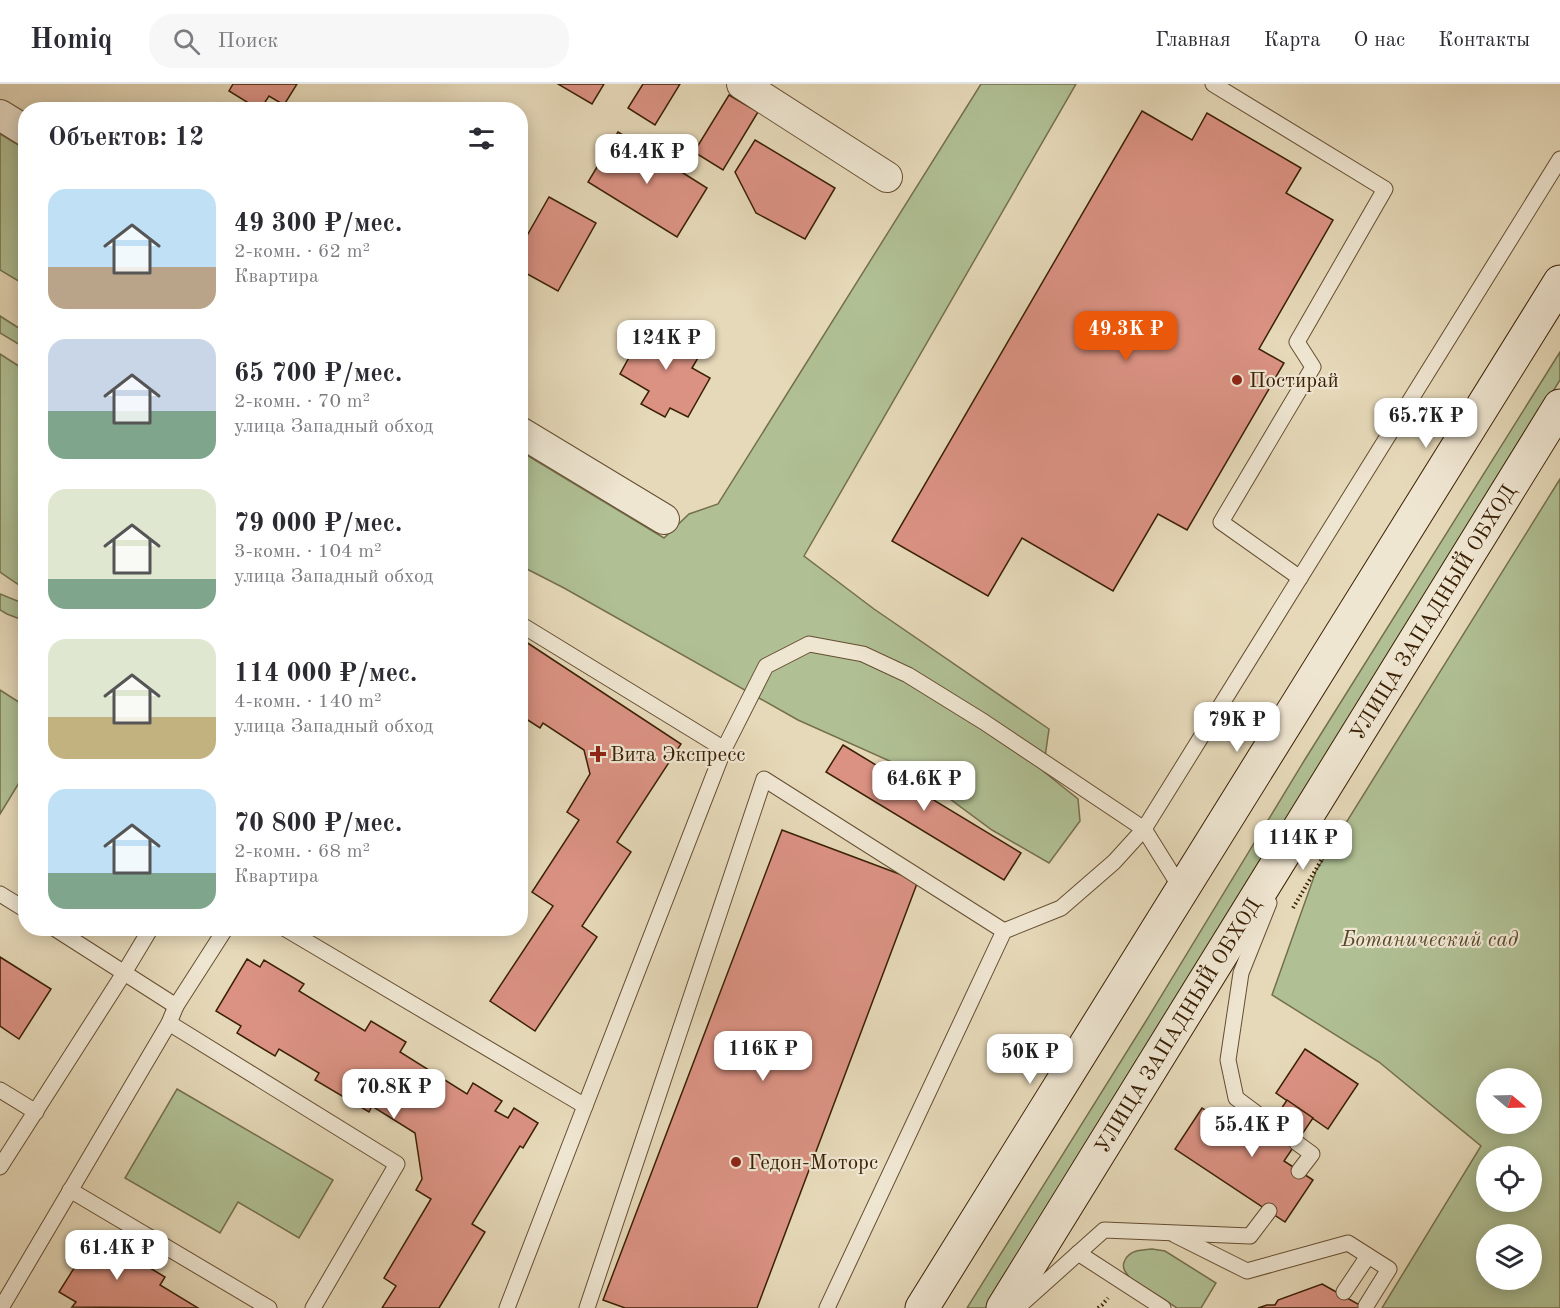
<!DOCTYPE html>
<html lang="ru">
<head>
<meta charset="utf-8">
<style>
  :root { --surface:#fff; --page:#f7f7f7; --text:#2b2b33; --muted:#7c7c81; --line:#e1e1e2; --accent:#ea580c }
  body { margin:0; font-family:"Old Standard TT",serif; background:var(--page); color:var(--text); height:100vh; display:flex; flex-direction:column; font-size:22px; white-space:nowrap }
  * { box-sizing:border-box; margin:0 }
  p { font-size:20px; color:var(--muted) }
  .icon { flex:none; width:33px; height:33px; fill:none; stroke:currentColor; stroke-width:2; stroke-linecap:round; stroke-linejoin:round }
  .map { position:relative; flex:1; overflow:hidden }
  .side { position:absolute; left:18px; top:18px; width:510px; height:834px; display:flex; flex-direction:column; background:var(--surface); border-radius:24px; box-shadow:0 3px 15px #0003 }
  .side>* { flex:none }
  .needle { width:39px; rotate:109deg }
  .tools { position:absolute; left:1476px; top:984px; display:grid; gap:12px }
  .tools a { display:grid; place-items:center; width:66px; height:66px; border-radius:50%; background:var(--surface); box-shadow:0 3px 15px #0003; font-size:30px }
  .price { position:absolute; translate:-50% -51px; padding:0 14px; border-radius:12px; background:#fff; color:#222; font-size:20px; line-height:39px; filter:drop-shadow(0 2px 3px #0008) }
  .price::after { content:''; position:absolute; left:50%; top:36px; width:18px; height:14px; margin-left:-9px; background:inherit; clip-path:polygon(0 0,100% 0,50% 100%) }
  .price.selected { background:var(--accent); color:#fff }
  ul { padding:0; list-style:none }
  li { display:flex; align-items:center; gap:18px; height:150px; padding:0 30px }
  li span { display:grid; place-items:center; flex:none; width:168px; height:120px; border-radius:18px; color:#555 }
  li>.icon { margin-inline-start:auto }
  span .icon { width:72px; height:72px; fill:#fffc; stroke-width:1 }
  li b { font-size:26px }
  h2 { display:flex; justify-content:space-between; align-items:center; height:72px; padding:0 30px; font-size:26px }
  header { display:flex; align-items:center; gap:36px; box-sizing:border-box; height:84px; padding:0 30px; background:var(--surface); border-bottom:2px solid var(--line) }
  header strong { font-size:28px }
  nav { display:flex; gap:33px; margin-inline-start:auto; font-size:21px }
  .search { width:420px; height:54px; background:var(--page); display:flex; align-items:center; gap:15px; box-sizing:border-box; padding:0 21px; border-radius:24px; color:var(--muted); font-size:22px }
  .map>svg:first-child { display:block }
  .green { fill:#b0c094; stroke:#75704c; stroke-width:1.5; fill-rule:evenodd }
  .building { fill:#db9283; stroke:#3a2004; stroke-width:1.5 }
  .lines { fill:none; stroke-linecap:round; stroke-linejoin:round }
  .service-casing { stroke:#654e31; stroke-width:17 }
  .minor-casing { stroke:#654e31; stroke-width:32 }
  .secondary-casing { stroke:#3a2004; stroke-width:35 }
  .path { stroke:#3a2004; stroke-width:4; stroke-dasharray:1.5 3; stroke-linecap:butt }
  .service { stroke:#efe6d2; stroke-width:15 }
  .minor { stroke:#efe6d2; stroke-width:30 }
  .secondary { stroke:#efe6d2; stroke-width:33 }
  .poi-dot { fill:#8f2418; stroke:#efe6d2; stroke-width:2 }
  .labels { text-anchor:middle; stroke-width:4.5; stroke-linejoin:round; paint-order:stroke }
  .poi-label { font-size:21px; fill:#3a2004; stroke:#efe6d2; text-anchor:start }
  .street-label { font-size:21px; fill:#3a2004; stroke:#efe6d2 }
  .park-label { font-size:21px; font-style:italic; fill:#584828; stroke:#efe6d2 }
</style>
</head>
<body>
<header>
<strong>Homiq</strong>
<div class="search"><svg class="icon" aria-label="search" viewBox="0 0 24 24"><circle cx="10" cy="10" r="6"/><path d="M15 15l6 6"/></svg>Поиск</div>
<nav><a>Главная</a><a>Карта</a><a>О нас</a><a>Контакты</a></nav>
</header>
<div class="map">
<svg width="1560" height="1224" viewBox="0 0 1560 1224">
  <rect width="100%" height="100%" fill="#e6d9b9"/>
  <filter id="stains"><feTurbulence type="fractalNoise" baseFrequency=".00333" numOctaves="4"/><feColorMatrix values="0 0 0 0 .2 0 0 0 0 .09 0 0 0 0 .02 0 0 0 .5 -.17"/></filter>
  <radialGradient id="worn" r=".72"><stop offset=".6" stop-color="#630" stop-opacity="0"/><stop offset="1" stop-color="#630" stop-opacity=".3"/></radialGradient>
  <g class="green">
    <polygon points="981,0 1076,0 804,472 874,525 1049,645 1043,687 1078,715 1080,737 1049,779 992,746 912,687 798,636 564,504 521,482 520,367 664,454 689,430 718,420"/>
    <polygon points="0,50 25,65 25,201 0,186"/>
    <polygon points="0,232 25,248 25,264 0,249"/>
    <polygon points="1560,268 1560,296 986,1224 967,1224 1146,937 1304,677"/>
    <polygon points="0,270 25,286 25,505 0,488"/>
    <path d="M1560,395V1224H1382L1481,1062L1379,978L1272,911L1316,787ZM1486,994H1532V1040H1486ZM1486,1072H1532V1118H1486ZM1486,1150H1532V1196H1486Z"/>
    <polygon points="0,510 25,520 25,537 7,530 0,526"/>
    <polygon points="0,606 25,622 25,689 0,730"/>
    <polygon points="177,1005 333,1096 299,1154 238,1118 220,1149 125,1094"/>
    <path d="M1152,1165L1165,1167L1216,1199L1201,1224H1177L1130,1194C1125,1188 1121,1183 1125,1176C1130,1166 1141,1166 1152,1165Z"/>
  </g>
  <g class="building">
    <polygon points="233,0 297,0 284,21 269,12 260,26 229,7"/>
    <polygon points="558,0 604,0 592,20"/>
    <polygon points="643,0 680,0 655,41 628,24"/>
    <polygon points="729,11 758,28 723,86 694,68"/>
    <polygon points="1142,27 1192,56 1207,29 1301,84 1286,109 1333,136 1259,265 1284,279 1187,446 1158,430 1113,507 1022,454 988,512 892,457"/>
    <polygon points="618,48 707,104 677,153 588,98"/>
    <polygon points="755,56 835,104 805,155 756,129 735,88"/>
    <polygon points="549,113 596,139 558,207 520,186 520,164"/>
    <polygon points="649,237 702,267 692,284 710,294 688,333 670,324 665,333 641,320 649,307 620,290"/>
    <polygon points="520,554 681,660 617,758 631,768 582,842 597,853 535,947 490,917 553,822 532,808 579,736 567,728 590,690 584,666 543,639 540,644 520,631"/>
    <polygon points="843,661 1021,769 1004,796 826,688"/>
    <polygon points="782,746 918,797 757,1224 625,1224 603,1216"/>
    <polygon points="0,873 51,905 19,955 0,942"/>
    <polygon points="247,875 260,883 264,876 304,900 299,907 365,947 371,937 406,958 400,968 467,1010 473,999 502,1017 495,1027 508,1034 514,1024 538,1039 523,1064 520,1062 472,1140 485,1148 439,1224 382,1224 396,1202 384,1194 431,1115 416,1106 422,1095 415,1049 372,1022 369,1028 315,996 319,989 279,965 275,972 237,949 241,942 216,927"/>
    <polygon points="1305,965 1358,1000 1328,1045 1276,1009"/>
    <polygon points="1287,1016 1313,1034 1284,1077 1313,1096 1285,1138 1175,1065 1202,1024 1257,1061"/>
    <polygon points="95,1151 165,1193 160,1201 198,1224 72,1223 76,1218 59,1208"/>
    <polygon points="1322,1200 1365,1224 1258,1224 1267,1221 1275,1221 1278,1216"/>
  </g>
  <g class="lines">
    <defs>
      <g id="service">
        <polyline points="1213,0 1385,105 1297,258 1313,283 1221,438 1300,494"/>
        <polyline points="520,540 724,665"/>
        <polyline points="0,810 26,826"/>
        <polyline points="1269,819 1241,889 1228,976 1236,1014 1271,1040"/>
        <polyline points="54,844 176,922"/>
        <polyline points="284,844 585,1022 507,1224"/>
        <polyline points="169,939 397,1080 313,1224"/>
        <polyline points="0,1006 36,1028"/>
        <polyline points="585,1022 724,665 766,582 809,560 863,570 908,591 984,638 1144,745 1182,806"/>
        <polyline points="1297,1059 1312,1070 1299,1087"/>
        <polyline points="0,1083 124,889 151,844"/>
        <polyline points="70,1106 269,1224"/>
        <polyline points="1175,1151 1247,1187 1348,1159 1389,1185 1366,1222"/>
        <polyline points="1078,1169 1163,1224"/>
        <polyline points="1344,1208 1368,1172"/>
        <polyline points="1,1224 169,939 176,922 226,844"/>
        <polyline points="587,1224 764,695 1004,847"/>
        <polyline points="827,1224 1004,847 1061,824 1114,778 1144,745 1560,75"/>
        <polyline points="1017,1224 1104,1146 1250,1152 1269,1127"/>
      </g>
      <g id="minor">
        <polyline points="742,0 887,93"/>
        <polyline points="0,31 26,47"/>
        <polyline points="520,348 664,435"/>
      </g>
      <g id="secondary">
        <polyline points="922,1224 1560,198"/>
        <path id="s1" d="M1003,1224L1560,322"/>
      </g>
    </defs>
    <use href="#service" class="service-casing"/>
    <use href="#minor" class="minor-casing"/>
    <use href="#secondary" class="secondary-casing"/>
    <g class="path">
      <polyline points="1293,824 1338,748"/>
      <polyline points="1098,1224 1102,1221 1108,1214"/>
    </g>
    <use href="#service" class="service"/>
    <use href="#minor" class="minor"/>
    <use href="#secondary" class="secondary"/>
  </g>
  <g class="poi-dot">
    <circle cx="1237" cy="296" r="6"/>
    <path d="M595 661h6v6h6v6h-6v6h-6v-6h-6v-6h6z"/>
    <circle cx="736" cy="1078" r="6"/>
  </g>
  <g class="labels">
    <g class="poi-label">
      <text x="1249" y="303">Постирай</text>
      <text x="610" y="677">Вита Экспресс</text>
      <text x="748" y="1085">Гедон-Моторс</text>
    </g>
    <g class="street-label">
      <text dy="7" stroke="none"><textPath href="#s1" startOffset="818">УЛИЦА ЗАПАДНЫЙ ОБХОД</textPath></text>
      <text dy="7" stroke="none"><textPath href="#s1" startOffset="332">УЛИЦА ЗАПАДНЫЙ ОБХОД</textPath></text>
    </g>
    <g class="park-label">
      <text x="1430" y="862">Ботанический сад</text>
    </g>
  </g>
  <rect width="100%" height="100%" filter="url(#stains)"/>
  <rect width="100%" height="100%" fill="url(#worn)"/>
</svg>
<div class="tools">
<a><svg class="needle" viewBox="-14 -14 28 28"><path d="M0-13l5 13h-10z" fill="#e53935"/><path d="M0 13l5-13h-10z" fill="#7c7c81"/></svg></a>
<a><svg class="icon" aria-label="locate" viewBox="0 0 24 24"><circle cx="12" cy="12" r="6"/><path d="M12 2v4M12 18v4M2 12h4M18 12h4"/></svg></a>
<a><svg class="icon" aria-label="layers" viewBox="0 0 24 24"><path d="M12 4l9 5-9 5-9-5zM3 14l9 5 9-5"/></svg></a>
</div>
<b class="price" style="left:647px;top:101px">64.4K ₽</b>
<b class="price selected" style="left:1126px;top:278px">49.3K ₽</b>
<b class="price" style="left:666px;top:287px">124K ₽</b>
<b class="price" style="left:1426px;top:365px">65.7K ₽</b>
<b class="price" style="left:1237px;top:669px">79K ₽</b>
<b class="price" style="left:924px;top:728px">64.6K ₽</b>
<b class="price" style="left:1303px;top:787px">114K ₽</b>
<b class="price" style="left:763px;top:998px">116K ₽</b>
<b class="price" style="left:1030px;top:1001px">50K ₽</b>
<b class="price" style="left:394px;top:1036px">70.8K ₽</b>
<b class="price" style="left:1252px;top:1074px">55.4K ₽</b>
<b class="price" style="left:117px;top:1197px">61.4K ₽</b>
<section class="side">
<h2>Объектов: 12<svg class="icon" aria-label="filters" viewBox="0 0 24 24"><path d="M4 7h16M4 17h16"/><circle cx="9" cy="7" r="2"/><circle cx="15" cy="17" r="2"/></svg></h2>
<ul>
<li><span style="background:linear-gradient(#bfe0f5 65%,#b9a48a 0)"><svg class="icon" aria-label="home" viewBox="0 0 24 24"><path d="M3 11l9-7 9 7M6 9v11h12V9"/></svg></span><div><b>49 300 ₽/мес.</b><p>2-комн. · 62 m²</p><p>Квартира</p></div></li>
<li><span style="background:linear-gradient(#c9d6e8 60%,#7fa58c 0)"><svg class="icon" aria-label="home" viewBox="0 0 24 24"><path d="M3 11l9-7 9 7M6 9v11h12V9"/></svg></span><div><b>65 700 ₽/мес.</b><p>2-комн. · 70 m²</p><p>улица Западный обход</p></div></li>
<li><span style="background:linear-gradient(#dfe7d0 75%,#7fa58c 0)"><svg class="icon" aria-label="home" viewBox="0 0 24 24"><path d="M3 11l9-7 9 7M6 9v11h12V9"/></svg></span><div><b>79 000 ₽/мес.</b><p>3-комн. · 104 m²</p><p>улица Западный обход</p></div></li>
<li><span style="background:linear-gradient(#dfe7d0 65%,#c2b280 0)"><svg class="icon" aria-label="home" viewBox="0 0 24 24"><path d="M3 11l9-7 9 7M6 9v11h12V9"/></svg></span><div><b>114 000 ₽/мес.</b><p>4-комн. · 140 m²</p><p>улица Западный обход</p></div></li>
<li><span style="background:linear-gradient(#bfe0f5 70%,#7fa58c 0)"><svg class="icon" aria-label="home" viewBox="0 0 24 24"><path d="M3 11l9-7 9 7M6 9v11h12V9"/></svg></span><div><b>70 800 ₽/мес.</b><p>2-комн. · 68 m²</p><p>Квартира</p></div></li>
</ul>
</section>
</div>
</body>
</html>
